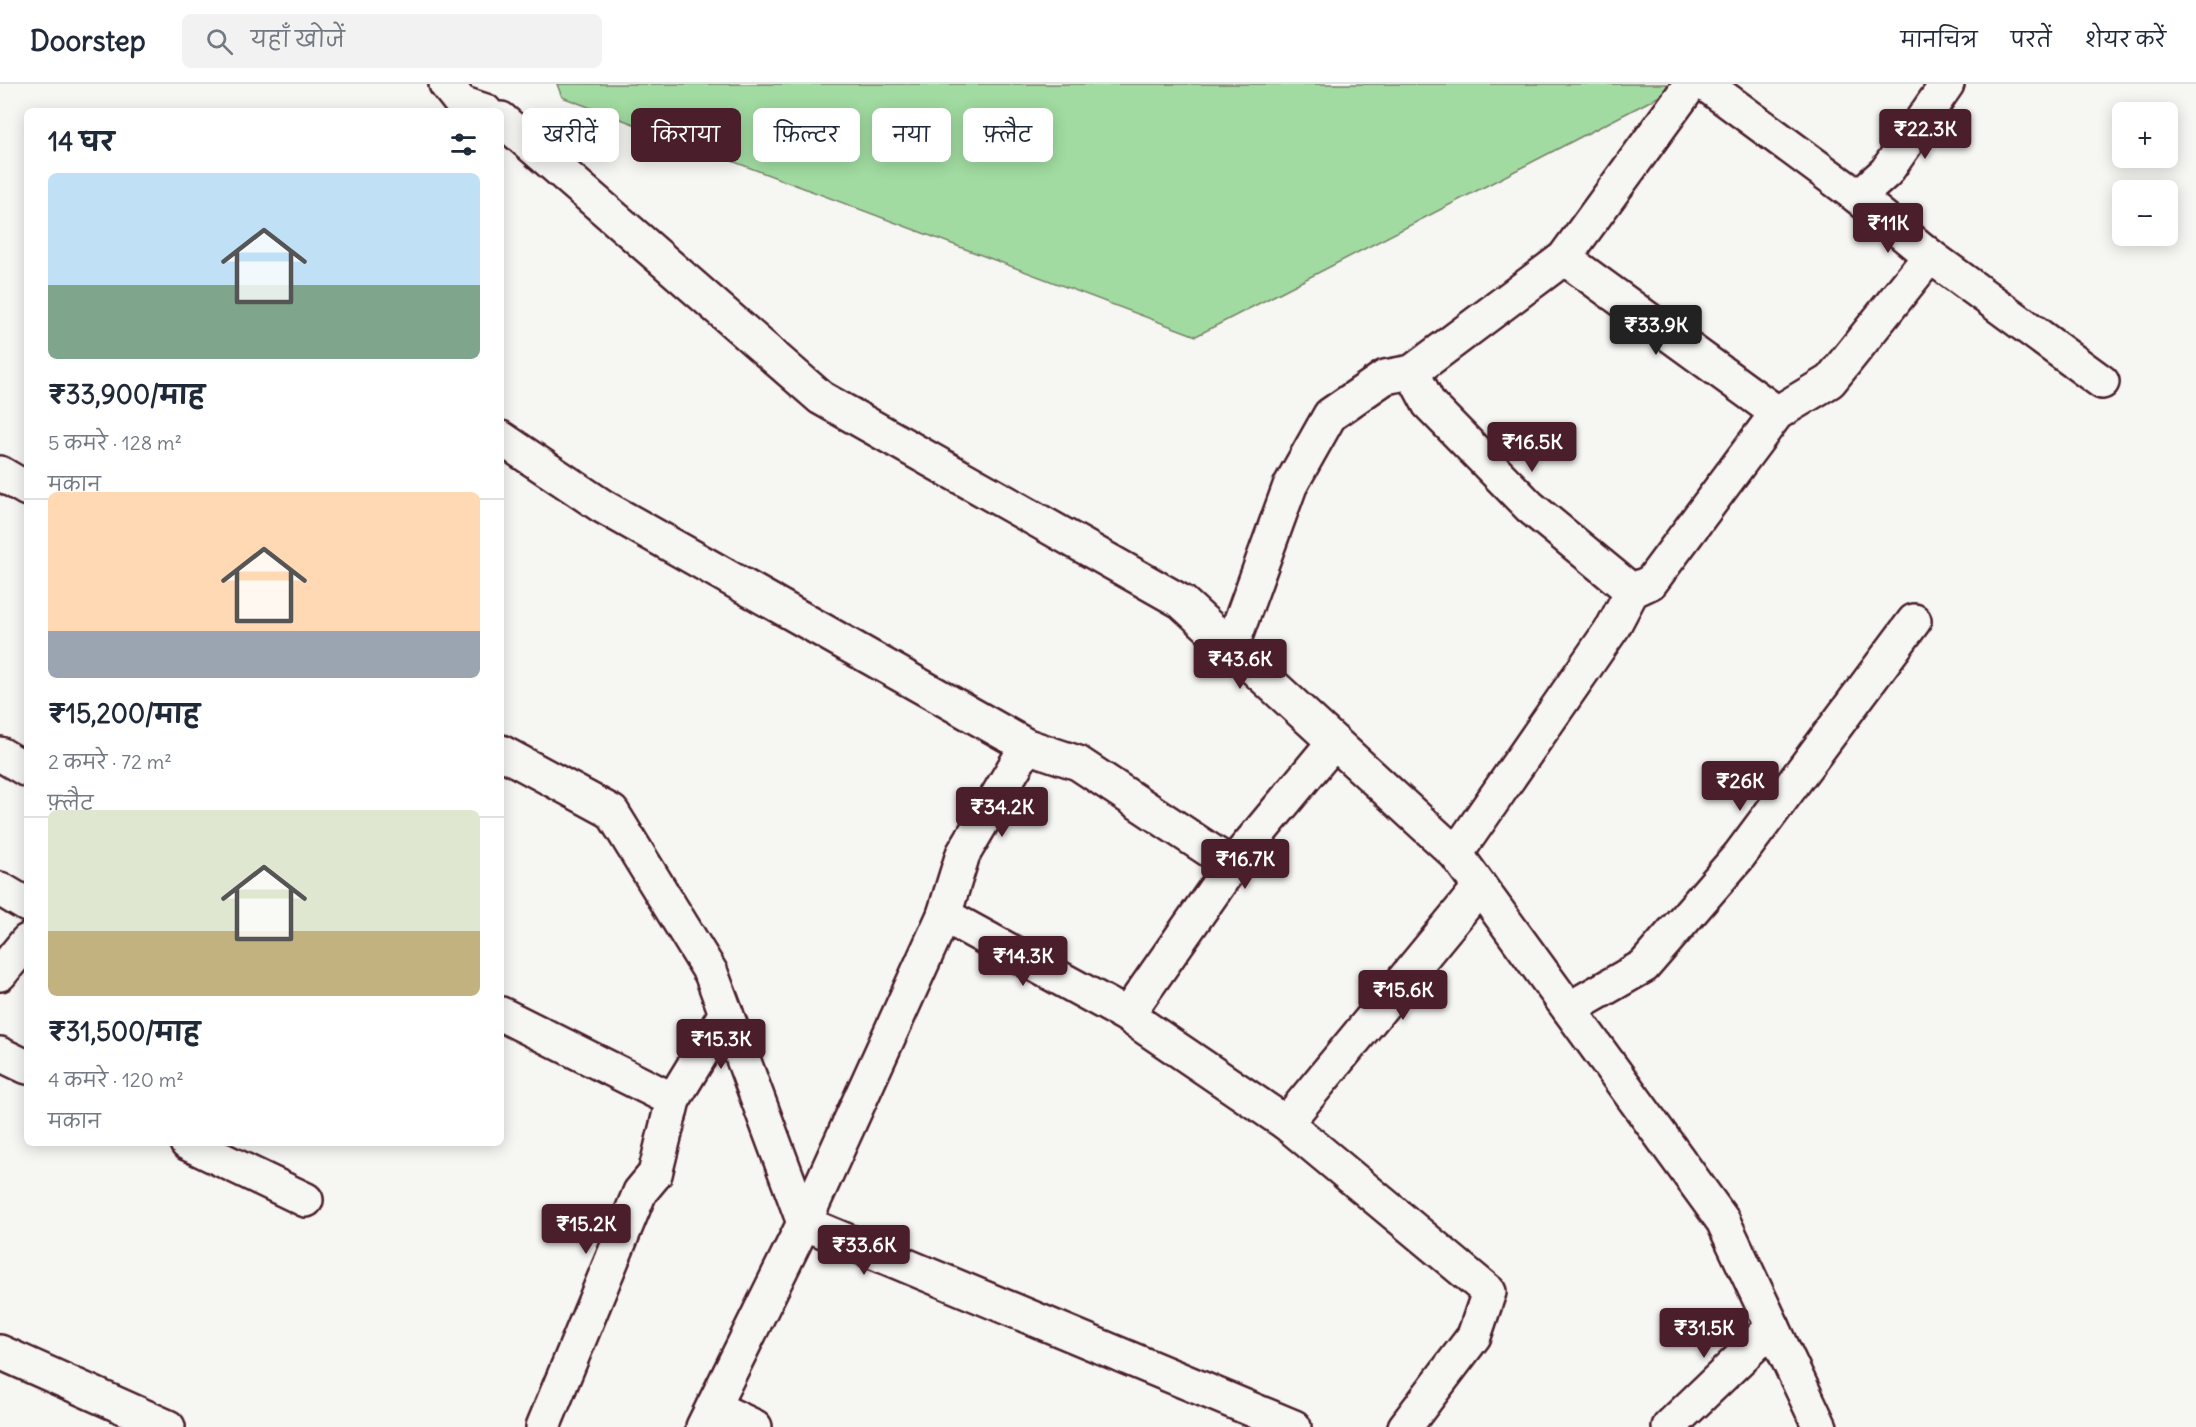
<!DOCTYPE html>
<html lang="hi">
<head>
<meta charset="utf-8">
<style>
  :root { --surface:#fff; --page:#f2f2f3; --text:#1f2937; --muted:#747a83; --line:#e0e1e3; --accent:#4a1f2b }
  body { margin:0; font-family:Delius,"Playpen Sans Deva",sans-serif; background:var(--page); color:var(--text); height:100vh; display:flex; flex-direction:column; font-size:22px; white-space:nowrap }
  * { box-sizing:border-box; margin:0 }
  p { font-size:20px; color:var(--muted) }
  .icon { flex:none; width:33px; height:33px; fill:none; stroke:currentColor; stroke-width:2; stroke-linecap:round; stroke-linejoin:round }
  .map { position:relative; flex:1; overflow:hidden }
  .panel { position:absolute; left:24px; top:24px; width:480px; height:1038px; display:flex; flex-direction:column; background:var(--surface); border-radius:9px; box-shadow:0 3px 15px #0003 }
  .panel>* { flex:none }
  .hud { position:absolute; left:522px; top:24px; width:570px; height:54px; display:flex; gap:12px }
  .fabs { position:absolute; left:2112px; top:18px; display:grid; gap:12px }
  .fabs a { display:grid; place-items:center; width:66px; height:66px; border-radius:9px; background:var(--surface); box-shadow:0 3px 15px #0003; font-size:30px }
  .price { position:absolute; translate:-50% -51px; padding:0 14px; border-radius:6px; background:var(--accent); color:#fff; font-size:20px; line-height:39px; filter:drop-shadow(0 2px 3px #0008) }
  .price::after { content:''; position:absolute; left:50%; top:36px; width:18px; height:14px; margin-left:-9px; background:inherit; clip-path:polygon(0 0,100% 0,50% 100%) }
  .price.selected { background:#222; color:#fff }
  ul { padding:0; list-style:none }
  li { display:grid; align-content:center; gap:12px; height:318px; padding:0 24px }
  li+li { border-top:2px solid var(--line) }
  li span { display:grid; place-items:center; height:186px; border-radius:9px; color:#555 }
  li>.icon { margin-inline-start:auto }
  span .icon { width:108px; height:108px; fill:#fffc; stroke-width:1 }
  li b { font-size:26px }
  h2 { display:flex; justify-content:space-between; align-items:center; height:72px; padding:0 24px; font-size:26px }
  .chip { padding:0 21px; border-radius:9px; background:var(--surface); box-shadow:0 3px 15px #0003; font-size:21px; line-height:54px }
  .chip.selected { background:var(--accent); color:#fff }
  header { display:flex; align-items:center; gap:36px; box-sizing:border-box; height:84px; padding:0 30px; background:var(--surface); border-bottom:2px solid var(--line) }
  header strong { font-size:28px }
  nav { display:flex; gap:33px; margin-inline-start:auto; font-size:21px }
  .search { width:420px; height:54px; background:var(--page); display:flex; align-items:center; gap:15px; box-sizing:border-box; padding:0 21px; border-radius:9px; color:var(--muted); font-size:22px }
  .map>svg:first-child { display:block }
  .green { fill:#a1dba1; stroke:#767d66; stroke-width:1.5 }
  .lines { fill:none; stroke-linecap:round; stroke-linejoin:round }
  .minor-casing { stroke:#4a1f2b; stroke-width:38 }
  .minor { stroke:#f6f6f2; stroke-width:33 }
</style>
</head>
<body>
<header>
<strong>Doorstep</strong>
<div class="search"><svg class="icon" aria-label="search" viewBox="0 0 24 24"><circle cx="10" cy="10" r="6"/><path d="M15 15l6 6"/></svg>यहाँ खोजें</div>
<nav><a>मानचित्र</a><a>परतें</a><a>शेयर करें</a></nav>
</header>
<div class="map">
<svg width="2196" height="1343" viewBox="0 0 2196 1343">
  <rect width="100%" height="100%" fill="#f6f6f2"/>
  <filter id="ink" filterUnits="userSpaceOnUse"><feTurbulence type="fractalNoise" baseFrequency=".0167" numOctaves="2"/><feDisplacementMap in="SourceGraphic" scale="12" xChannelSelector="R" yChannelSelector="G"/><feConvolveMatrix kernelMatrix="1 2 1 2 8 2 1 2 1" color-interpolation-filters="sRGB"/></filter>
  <g filter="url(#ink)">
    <polygon class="green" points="557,0 1683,0 1196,252 562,13"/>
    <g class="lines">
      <defs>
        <g id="minor">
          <polyline points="446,0 461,19 485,27"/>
          <polyline points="1705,0 1858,113 1930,172 2102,298"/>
          <polyline points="501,35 821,314 1182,518 1456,770 1723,1137 1820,1343"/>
          <polyline points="1858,113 1886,88 1947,0"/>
          <polyline points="1564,174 1777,329"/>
          <polyline points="1412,288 1429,320 1530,423 1632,507"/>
          <polyline points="501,354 602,422 1027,662 1078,679 1232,781"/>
          <polyline points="0,389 27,405"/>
          <polyline points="1231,564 1290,402 1330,331 1385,293 1412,288 1564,174 1691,0"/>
          <polyline points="1027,662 963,770 944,831 804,1139 1294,1343"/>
          <polyline points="501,668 612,728 711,889 804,1139 703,1343"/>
          <polyline points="0,670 27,686"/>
          <polyline points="1456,770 1613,543 1632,507 1651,498 1777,329 1830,297 1930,172"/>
          <polyline points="0,805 27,821"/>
          <polyline points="944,831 1127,931 1286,1039 1489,1208 1474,1252 1405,1343"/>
          <polyline points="0,890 27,857"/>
          <polyline points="1569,925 1644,882 1739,772 1914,537"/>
          <polyline points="501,930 673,1016"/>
          <polyline points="1127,931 1232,781 1334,658"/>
          <polyline points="0,970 27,983"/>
          <polyline points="1286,1039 1480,803"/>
          <polyline points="187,1059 306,1116"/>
          <polyline points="0,1268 168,1343"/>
          <polyline points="713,1323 755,1343"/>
          <polyline points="543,1343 640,1108 655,1090 673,1016 726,929"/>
          <polyline points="1669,1343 1773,1243"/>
        </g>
      </defs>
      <use href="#minor" class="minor-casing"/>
      <use href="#minor" class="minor"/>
    </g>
  </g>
</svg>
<div class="fabs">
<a>+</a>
<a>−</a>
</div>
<b class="price" style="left:1925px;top:76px">₹22.3K</b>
<b class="price" style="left:1888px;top:170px">₹11K</b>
<b class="price selected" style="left:1656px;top:272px">₹33.9K</b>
<b class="price" style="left:1532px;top:389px">₹16.5K</b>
<b class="price" style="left:1240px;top:606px">₹43.6K</b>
<b class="price" style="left:1740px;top:728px">₹26K</b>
<b class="price" style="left:1002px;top:754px">₹34.2K</b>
<b class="price" style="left:1245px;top:806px">₹16.7K</b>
<b class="price" style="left:1023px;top:903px">₹14.3K</b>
<b class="price" style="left:1403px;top:937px">₹15.6K</b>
<b class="price" style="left:721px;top:986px">₹15.3K</b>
<b class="price" style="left:586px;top:1171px">₹15.2K</b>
<b class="price" style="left:864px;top:1192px">₹33.6K</b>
<b class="price" style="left:1704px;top:1275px">₹31.5K</b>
<div class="hud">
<a class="chip">खरीदें</a>
<a class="chip selected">किराया</a>
<a class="chip">फ़िल्टर</a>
<a class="chip">नया</a>
<a class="chip">फ़्लैट</a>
</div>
<section class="panel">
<h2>14 घर<svg class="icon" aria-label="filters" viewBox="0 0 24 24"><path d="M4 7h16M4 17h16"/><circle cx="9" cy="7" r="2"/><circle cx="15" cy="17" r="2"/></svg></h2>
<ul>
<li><span style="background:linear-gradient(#bfe0f5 60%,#7fa58c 0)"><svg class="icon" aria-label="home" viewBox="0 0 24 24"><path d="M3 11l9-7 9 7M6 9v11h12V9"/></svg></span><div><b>₹33,900/माह</b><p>5 कमरे · 128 m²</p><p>मकान</p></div></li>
<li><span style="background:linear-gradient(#ffd9b3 75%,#9aa5b1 0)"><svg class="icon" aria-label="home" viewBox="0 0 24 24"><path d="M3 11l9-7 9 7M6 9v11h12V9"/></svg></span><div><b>₹15,200/माह</b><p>2 कमरे · 72 m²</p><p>फ़्लैट</p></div></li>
<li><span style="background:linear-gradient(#dfe7d0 65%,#c2b280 0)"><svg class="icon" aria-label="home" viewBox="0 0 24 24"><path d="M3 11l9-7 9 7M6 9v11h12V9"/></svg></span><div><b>₹31,500/माह</b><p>4 कमरे · 120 m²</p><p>मकान</p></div></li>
</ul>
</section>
</div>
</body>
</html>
